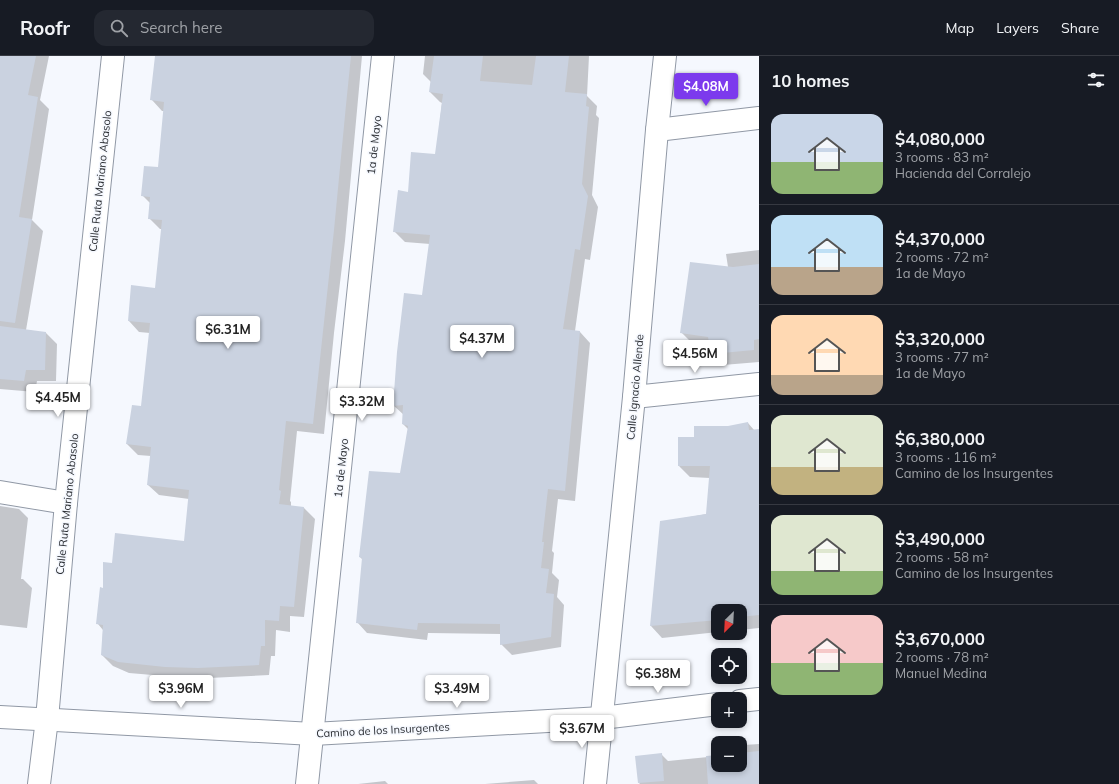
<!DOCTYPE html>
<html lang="en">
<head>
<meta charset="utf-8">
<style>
  :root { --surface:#171b24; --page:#242831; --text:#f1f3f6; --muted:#9ea1a6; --line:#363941; --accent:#7c3aed }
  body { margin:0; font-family:Mulish,sans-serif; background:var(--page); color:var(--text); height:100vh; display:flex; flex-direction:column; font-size:15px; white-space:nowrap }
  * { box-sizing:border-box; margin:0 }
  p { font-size:13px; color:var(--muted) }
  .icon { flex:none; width:22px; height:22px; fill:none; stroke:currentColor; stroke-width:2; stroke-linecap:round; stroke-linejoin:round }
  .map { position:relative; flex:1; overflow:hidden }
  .details { display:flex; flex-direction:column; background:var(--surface); width:360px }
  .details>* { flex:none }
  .needle { width:26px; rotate:204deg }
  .fabs { position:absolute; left:711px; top:548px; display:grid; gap:8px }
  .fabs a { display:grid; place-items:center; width:36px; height:36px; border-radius:8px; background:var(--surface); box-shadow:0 2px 6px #0003; font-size:20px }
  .price { position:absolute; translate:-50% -34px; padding:0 9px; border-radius:4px; background:#fff; color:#222; font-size:13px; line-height:26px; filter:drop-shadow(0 1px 2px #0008) }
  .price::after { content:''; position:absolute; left:50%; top:24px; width:12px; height:9px; margin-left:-6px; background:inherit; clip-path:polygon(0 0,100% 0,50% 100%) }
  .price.current { background:var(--accent); color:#fff }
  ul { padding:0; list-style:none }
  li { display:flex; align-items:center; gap:12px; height:100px; padding:0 12px }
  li+li { border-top:1px solid var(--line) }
  li span { display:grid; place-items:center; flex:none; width:112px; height:80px; border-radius:12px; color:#555 }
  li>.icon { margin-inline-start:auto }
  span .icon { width:48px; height:48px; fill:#fffc; stroke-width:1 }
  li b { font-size:17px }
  h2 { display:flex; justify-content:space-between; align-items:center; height:48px; padding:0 12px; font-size:17px }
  header { display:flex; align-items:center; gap:24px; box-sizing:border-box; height:56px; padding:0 20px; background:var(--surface); border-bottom:1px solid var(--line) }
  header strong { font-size:19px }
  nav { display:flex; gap:22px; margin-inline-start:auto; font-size:14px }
  .search { width:280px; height:36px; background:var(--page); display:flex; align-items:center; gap:10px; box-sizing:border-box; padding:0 14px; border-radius:12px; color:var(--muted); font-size:15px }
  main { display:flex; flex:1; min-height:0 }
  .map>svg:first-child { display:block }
  .shadow { fill:#0003 }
  .building { fill:#cad2e0 }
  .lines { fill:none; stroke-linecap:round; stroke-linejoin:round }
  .street-casing { stroke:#9098a5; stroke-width:24 }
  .secondary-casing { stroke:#9098a5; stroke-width:24 }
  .street { stroke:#fff; stroke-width:22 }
  .secondary { stroke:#fff; stroke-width:22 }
  .labels { text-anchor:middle; stroke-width:3; stroke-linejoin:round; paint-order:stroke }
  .street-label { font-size:11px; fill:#2c2f34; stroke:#f5f8fe }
</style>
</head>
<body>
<header>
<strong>Roofr</strong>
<div class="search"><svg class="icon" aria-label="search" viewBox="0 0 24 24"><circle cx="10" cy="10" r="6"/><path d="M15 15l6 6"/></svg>Search here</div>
<nav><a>Map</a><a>Layers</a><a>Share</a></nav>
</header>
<main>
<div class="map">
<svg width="759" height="728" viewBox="0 0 759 728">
  <rect width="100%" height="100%" fill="#f5f8fe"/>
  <g class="shadow">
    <polygon points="0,0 49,0 40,44 49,53 32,164 43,175 26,274 46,277 57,288 56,325 37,325 35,336 0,333"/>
    <polygon points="156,0 362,0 345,185 334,277 324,378 297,375 290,445 291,446 291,451 304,452 315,463 304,561 290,560 290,576 276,574 275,600 271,600 269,619 209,622 176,621 129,617 113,610 102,599 103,574 98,568 104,533 113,508 185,486 189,443 159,439 148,429 151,400 138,399 127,388 142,351 150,277 139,276 129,265 156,233 162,173 160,173 149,162 150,147 142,139 159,112 165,55 162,55 152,44"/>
    <polygon points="425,0 589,0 587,40 597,50 596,59 599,62 592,139 598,151 590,204 585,203 575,275 575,276 580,276 590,287 575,445 558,443 552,495 554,497 552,517 559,524 557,541 564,549 561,591 512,599 501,588 501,578 428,577 427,584 367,577 357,566 363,504 360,501 401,418 409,374 403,368 404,359 394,350 423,240 430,188 405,186 394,175 409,137 436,99 442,47 440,46 430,36 431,26 423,18"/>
    <polygon points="759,194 759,306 723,309 712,297 711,291 693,288 681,276 728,211 726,198"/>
    <polygon points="748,367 754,374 759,374 759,572 740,574 740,555 718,555 718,576 662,582 651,570 661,466 707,458 710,422 690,421 679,410 695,382 728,371"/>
    <polygon points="0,450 19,453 28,462 21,523 23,523 32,532 27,572 0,569"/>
    <polygon points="759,688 759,728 640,728 639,727 661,698 668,705 718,700 718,709 740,709 740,698 745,697 744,689"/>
    <polygon points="534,724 538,728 485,728"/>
    <polygon points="385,725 388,728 358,728"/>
  </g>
  <g class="building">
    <polygon points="0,0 36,0 28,39 38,41 19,161 32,163 15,267 0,265"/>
    <polygon points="155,0 351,0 346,49 334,174 324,266 313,368 286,365 279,434 281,435 279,448 304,451 294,551 280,550 279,565 265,564 265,590 261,590 259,609 198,612 165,611 118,606 101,599 103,569 96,568 100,531 103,532 103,506 112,507 115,477 184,485 189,434 147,429 151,391 126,388 132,349 141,350 150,267 128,265 131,229 155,232 162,164 148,163 150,141 141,140 144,110 158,111 164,46 150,44"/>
    <polygon points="434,0 483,0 480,25 532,29 536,0 569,0 565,36 587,38 586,50 589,51 582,128 588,140 580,194 575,193 563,273 580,275 565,435 548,433 542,486 544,486 541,512 549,513 546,537 554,538 551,581 500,589 500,568 418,567 417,574 356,567 362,502 359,501 369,415 400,417 408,370 402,368 403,349 393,350 397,296 404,237 422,239 430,179 393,176 398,134 408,136 411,96 435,98 443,38 429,36"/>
    <polygon points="690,206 733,211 759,208 759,283 754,284 754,294 711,298 708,281 680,277"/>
    <polygon points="0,270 46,276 45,314 26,314 24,325 0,323"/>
    <polygon points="748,366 749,374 759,373 759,559 740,561 740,555 718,555 718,564 650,570 660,465 706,458 710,410 678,410 678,381 694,381 694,370 728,370"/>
    <polygon points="759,695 759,728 708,728 706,700 718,699 718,709 740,709 740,697"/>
    <polygon points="662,697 664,725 638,727 635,700"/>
  </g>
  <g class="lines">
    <defs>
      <g id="street">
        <polyline points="657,74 759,62"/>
        <polyline points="634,341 759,328"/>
        <polyline points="0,436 66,447"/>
        <polyline points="740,645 759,643"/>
        <polyline points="0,661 313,678 602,662 718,648"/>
        <polyline points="39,728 47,663 66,447 113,0"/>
        <polyline points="307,728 383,0"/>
      </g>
      <polyline id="secondary" points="595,728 634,341 657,74 665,0"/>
    </defs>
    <use href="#street" class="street-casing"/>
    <use href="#secondary" class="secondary-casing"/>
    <use href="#street" class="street"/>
    <use href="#secondary" class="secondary"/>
  </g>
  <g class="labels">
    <g class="street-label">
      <text transform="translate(374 89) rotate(-84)" y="4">1a de Mayo</text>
      <text transform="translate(100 125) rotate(-84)" y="4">Calle Ruta Mariano Abasolo</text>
      <text transform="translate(635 331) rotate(-85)" y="4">Calle Ignacio Allende</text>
      <text transform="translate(341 412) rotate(-84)" y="4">1a de Mayo</text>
      <text transform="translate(67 448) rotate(-84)" y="4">Calle Ruta Mariano Abasolo</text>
      <text transform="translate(383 674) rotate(-3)" y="4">Camino de los Insurgentes</text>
    </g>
  </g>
</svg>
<div class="fabs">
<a><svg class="needle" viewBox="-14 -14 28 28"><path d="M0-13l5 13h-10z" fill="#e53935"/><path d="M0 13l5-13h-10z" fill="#9ea1a6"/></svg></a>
<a><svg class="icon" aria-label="locate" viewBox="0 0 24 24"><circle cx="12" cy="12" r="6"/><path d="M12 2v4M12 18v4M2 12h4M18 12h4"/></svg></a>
<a>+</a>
<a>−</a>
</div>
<b class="price current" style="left:706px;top:51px">$4.08M</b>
<b class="price" style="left:228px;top:294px">$6.31M</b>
<b class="price" style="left:482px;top:303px">$4.37M</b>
<b class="price" style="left:695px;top:318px">$4.56M</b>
<b class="price" style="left:58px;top:362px">$4.45M</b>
<b class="price" style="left:362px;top:366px">$3.32M</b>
<b class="price" style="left:658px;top:638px">$6.38M</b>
<b class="price" style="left:181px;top:653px">$3.96M</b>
<b class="price" style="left:457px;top:653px">$3.49M</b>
<b class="price" style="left:582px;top:693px">$3.67M</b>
</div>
<section class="details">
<h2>10 homes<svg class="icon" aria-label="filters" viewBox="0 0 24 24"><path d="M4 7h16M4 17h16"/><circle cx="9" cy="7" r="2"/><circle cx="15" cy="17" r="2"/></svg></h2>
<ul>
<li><span style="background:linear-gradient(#c9d6e8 60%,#8fb573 0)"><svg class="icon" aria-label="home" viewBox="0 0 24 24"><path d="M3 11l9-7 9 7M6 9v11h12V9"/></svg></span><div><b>$4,080,000</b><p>3 rooms · 83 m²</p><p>Hacienda del Corralejo</p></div></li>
<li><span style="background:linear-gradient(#bfe0f5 65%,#b9a48a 0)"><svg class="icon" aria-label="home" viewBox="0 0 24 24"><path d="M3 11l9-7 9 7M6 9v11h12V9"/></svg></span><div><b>$4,370,000</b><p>2 rooms · 72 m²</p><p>1a de Mayo</p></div></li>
<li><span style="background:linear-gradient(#ffd9b3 75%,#b9a48a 0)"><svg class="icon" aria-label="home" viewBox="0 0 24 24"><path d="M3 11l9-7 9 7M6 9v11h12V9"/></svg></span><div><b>$3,320,000</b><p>3 rooms · 77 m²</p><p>1a de Mayo</p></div></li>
<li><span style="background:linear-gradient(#dfe7d0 65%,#c2b280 0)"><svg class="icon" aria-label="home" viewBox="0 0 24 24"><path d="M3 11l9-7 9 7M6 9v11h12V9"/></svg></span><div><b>$6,380,000</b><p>3 rooms · 116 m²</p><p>Camino de los Insurgentes</p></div></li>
<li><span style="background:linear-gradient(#dfe7d0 70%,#8fb573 0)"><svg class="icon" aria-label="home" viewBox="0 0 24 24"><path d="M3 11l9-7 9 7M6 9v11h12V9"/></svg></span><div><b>$3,490,000</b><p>2 rooms · 58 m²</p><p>Camino de los Insurgentes</p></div></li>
<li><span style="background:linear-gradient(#f6c9c9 60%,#8fb573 0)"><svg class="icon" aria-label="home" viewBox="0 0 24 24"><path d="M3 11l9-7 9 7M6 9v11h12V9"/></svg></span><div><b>$3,670,000</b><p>2 rooms · 78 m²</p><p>Manuel Medina</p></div></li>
</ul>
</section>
</main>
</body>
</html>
